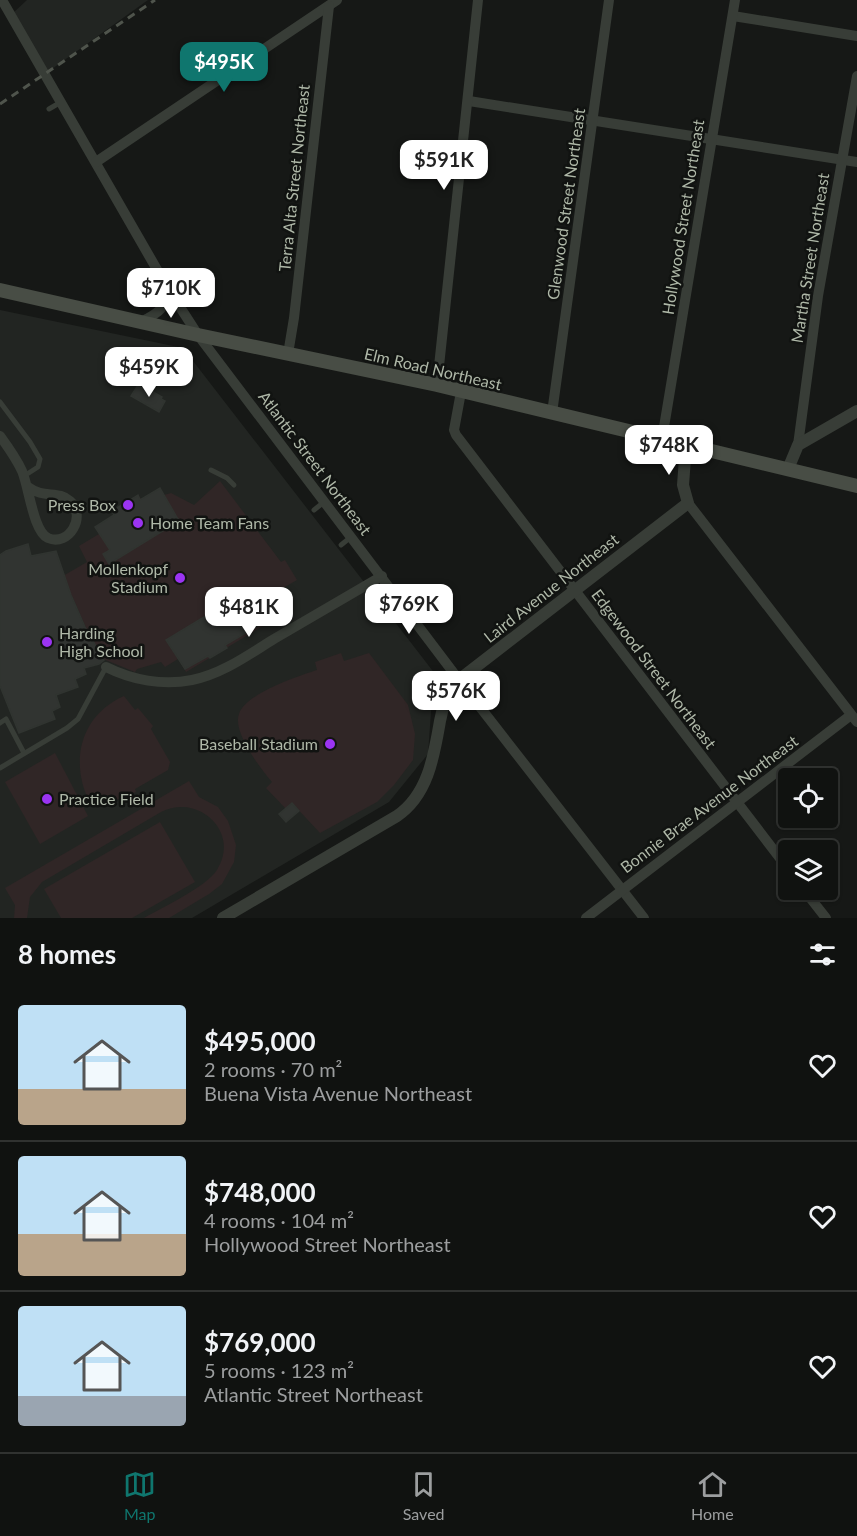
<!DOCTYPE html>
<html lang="en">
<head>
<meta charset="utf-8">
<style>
  :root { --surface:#101210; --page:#191b19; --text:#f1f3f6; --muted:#9c9e9f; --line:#303230; --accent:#0f766e }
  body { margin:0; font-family:Lato,sans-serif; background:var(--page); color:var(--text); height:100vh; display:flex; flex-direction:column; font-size:22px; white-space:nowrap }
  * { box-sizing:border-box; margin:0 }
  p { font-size:20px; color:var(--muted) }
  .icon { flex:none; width:33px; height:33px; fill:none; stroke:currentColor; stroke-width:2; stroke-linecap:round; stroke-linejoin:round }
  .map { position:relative; height:918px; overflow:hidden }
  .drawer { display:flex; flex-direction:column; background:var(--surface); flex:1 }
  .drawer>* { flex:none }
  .buttons { position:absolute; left:778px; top:768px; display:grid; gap:12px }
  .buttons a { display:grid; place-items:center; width:60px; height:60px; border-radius:6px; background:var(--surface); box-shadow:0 2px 4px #0004,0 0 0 2px var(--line); font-size:30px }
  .price { position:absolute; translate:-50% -51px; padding:0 14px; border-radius:12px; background:#fff; color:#222; font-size:20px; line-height:39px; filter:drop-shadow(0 2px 3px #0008) }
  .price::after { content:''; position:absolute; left:50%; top:36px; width:18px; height:14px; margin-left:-9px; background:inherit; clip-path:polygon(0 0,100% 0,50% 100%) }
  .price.on { background:var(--accent); color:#fff }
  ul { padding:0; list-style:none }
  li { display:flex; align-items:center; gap:18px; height:150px; padding:0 18px }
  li+li { border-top:2px solid var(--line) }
  li span { display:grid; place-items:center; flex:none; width:168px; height:120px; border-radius:6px; color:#555 }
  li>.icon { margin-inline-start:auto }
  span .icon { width:72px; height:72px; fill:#fffc; stroke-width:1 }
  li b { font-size:26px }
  h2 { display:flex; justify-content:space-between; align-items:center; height:72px; padding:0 18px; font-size:26px }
  .tab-bar { display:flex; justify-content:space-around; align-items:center; height:84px; border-top:2px solid var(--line); background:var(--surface); font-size:16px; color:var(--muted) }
  .tab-bar a { display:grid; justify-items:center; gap:3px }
  .tab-bar .on { color:var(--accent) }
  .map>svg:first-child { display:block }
  .built { fill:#222522 }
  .green { fill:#302626 }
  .building { fill:#313431; stroke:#303430; stroke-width:1.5 }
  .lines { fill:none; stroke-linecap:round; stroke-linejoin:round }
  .service { stroke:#383d37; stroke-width:5 }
  .minor { stroke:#383d37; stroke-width:10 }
  .tertiary { stroke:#383d37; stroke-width:12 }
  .secondary { stroke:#484d45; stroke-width:14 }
  .rail { stroke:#4f544c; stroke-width:3; stroke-dasharray:8 6; stroke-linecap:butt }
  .poi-dot { fill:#9b34f2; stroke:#111311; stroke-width:2 }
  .labels { text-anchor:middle; stroke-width:5; stroke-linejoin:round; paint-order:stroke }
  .street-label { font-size:16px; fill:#afb8a8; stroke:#111311 }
  .poi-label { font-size:16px; fill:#afb8a8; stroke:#111311; text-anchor:end }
</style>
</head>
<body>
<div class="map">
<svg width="857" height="918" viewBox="0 0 857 918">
  <rect width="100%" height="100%" fill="#161816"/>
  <g class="built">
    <polygon points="27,0 148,0 45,74 11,15"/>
    <polygon points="0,310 183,348 439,679 432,698 428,754 389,802 192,918 0,918"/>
  </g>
  <g class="green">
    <polygon points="220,481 281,562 285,560 297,580 276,592 279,597 263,606 267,614 268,623 186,672 178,659 165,667 161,662 137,669 135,672 101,658 90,637 63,576 87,562 79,546 99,534 95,527 114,515 112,511 138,495 141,499 160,488 164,495 171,493 194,505"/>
    <path d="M341,653L344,661L369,653L408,705L415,734L413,760L394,785L377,802L320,833L292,803L286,809L266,788L272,782C261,769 232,732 239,714C245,694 298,676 317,670L315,662Z"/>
    <path d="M124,696L135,710L138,708L153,726L151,729L170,762L168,770L135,789L136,792L114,801L112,798L91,805C69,764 79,716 124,696Z"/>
    <polygon points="55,753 88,816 40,844 5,782"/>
    <path d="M189,781L199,797L218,807L228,821L236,845L234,862L222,884L209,894L169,918H144C163,907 206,887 217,870C241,833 199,793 161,812L42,882L30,897L27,918H14L15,905L5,888Z"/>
    <polygon points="160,822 195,882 132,918 61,918 44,889"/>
  </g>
  <g class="building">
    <polygon points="138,385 142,388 143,386 162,397 161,399 165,401 159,412 131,396"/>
    <polygon points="160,488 179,521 109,564 103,554 110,550 95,527 114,515 112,511 138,495 140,500"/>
    <polygon points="28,544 31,556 56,551 71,595 85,627 104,660 99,664 84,668 86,674 75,679 78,687 56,695 60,707 52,711 55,719 19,733 0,686 0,555 6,551"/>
    <polygon points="247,591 266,621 225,645 227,648 210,658 208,656 185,669 166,640"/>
    <polygon points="292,803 299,811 286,822 279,814"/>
  </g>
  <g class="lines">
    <g class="service">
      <polyline points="49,109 61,102"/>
      <polyline points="0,402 30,442 40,459 38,467 24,476"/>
      <polyline points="211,470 227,478 234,485"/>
      <polyline points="314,510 324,502"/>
      <polyline points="341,545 351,537"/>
      <polyline points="0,723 6,719 24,753"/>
      <polyline points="0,768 67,728 78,719 106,667"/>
    </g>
    <g class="minor">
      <polyline points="2,0 167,287 198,335 459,680 644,918"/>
      <polyline points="733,16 857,36"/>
      <polyline points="469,101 857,162"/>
      <polyline points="96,162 337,0"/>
      <path d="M141,322C160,312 166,309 167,287"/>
      <polyline points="288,354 294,318 329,6"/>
      <polyline points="437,385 478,0"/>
      <polyline points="461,392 454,430 456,435 789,870"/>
      <polyline points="552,413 609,0"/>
      <path d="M0,436C8,447 16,458 22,471C29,487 33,531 48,538C69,547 87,516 70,501C58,490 44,499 28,487"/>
      <polyline points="662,439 735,0"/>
      <polyline points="798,445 818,296 857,76"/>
      <polyline points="688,503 857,722"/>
      <path d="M106,667C132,680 163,686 192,680C222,674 248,655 274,639C310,618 346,597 382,576"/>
      <polyline points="804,890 826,918"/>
      <polyline points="586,918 851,715"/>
    </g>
    <g class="tertiary">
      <polyline points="788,469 798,445 857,411"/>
      <path d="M223,918L397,816C428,795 434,756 440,721C443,709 444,697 451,686L688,503L683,485L686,445"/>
    </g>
    <polyline class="secondary" points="0,290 198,335 437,385 857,486"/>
    <polyline class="rail" points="0,104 155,0"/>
  </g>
  <g class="poi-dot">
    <circle cx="128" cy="505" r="6"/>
    <circle cx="138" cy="523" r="6"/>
    <circle cx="180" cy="578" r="6"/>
    <circle cx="47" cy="642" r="6"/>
    <circle cx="330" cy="744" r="6"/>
    <circle cx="47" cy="799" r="6"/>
  </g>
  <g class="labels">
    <g class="street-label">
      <text transform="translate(294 178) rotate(-84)" y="6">Terra Alta Street Northeast</text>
      <text transform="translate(566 204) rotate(-82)" y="6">Glenwood Street Northeast</text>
      <text transform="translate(683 217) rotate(-81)" y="6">Hollywood Street Northeast</text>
      <text transform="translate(810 258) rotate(-81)" y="6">Martha Street Northeast</text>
      <text transform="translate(433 369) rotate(13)" y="6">Elm Road Northeast</text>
      <text transform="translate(315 463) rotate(53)" y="6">Atlantic Street Northeast</text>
      <text transform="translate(551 588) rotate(-38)" y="6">Laird Avenue Northeast</text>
      <text transform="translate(654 669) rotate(53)" y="6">Edgewood Street Northeast</text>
      <text transform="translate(709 804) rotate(-37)" y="6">Bonnie Brae Avenue Northeast</text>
    </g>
    <g class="poi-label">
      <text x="116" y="511">Press Box</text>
      <text x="150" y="529" text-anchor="start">Home Team Fans</text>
      <text x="168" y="575">Mollenkopf<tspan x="168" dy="18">Stadium</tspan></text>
      <text x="59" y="639" text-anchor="start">Harding<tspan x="59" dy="18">High School</tspan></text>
      <text x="318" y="750">Baseball Stadium</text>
      <text x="59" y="805" text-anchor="start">Practice Field</text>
    </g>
  </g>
</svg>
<div class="buttons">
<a><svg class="icon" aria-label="locate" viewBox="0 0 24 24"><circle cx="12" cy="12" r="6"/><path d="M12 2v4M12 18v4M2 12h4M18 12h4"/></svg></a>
<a><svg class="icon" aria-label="layers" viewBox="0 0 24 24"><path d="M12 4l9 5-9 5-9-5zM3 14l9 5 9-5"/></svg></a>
</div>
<b class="price on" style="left:224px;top:93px">$495K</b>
<b class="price" style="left:444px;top:191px">$591K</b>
<b class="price" style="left:171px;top:319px">$710K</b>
<b class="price" style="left:149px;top:398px">$459K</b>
<b class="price" style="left:669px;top:476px">$748K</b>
<b class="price" style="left:409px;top:635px">$769K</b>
<b class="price" style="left:249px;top:638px">$481K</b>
<b class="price" style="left:456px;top:722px">$576K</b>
</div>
<section class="drawer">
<h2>8 homes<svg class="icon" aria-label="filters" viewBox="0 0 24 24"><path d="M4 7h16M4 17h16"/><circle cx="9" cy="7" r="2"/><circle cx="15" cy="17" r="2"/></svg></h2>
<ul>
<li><span style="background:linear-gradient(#bfe0f5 70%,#b9a48a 0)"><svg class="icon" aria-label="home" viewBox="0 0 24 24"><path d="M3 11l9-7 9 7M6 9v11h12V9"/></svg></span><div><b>$495,000</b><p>2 rooms · 70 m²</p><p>Buena Vista Avenue Northeast</p></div><svg class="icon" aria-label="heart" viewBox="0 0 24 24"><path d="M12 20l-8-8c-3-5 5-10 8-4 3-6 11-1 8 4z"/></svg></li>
<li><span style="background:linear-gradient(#bfe0f5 65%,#b9a48a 0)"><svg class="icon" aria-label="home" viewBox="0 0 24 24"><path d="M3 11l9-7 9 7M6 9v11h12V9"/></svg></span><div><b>$748,000</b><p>4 rooms · 104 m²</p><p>Hollywood Street Northeast</p></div><svg class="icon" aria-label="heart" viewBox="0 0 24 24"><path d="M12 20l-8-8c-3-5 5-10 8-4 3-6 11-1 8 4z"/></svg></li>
<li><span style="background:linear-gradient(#bfe0f5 75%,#9aa5b1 0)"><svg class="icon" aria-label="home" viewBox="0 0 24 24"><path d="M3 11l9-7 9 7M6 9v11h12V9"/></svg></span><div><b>$769,000</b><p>5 rooms · 123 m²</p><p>Atlantic Street Northeast</p></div><svg class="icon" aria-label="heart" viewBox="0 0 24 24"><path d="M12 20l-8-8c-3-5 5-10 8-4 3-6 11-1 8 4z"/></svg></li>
</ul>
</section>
<nav class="tab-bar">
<a class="on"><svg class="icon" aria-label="map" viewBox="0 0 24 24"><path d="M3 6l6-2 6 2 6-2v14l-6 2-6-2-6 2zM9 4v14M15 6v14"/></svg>Map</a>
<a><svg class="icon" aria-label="saved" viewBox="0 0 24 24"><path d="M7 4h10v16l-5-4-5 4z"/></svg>Saved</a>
<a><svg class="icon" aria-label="home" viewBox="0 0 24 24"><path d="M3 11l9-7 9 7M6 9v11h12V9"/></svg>Home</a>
</nav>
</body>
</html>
